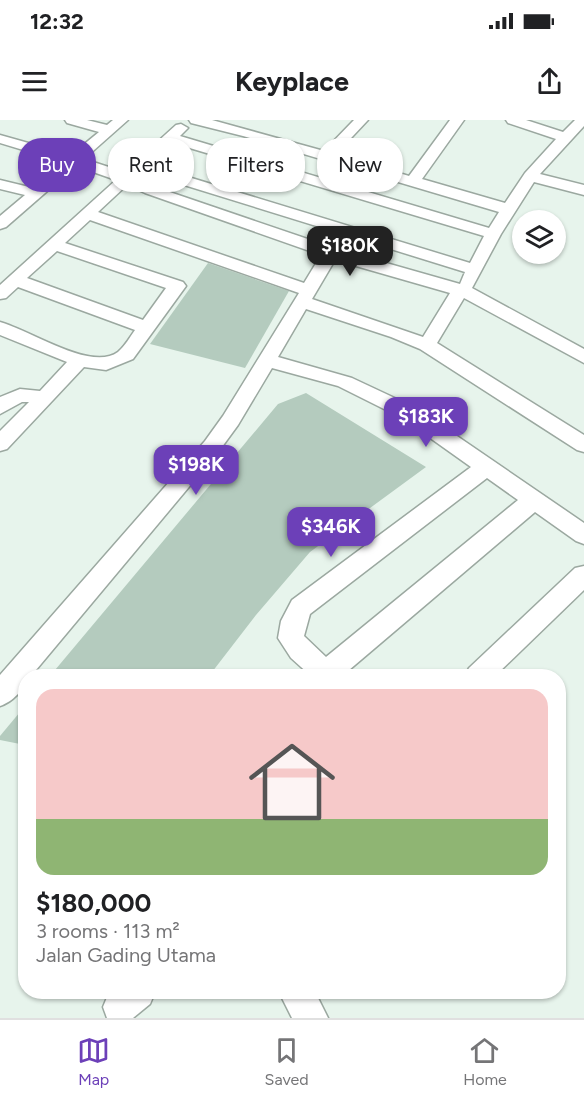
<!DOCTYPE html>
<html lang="en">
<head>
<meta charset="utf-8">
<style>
  :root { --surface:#fff; --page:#f6f6f6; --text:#202124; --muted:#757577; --line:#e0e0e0; --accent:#6c40b8 }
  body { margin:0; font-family:Figtree,sans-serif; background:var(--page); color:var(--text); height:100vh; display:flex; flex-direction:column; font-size:22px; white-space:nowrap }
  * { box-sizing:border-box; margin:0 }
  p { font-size:20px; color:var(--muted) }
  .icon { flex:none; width:33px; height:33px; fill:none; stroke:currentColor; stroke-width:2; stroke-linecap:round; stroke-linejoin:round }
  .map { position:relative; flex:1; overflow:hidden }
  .side { position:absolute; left:18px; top:549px; width:548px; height:330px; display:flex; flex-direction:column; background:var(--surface); border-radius:24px; box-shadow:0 2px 4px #0004 }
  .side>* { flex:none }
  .banner { position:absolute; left:18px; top:18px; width:549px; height:54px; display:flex; gap:12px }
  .tools { position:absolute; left:512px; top:90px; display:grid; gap:12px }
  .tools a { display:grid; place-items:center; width:54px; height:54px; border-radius:50%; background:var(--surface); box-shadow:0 2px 4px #0004; font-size:30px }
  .price { position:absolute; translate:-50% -51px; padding:0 14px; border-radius:12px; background:var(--accent); color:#fff; font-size:20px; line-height:39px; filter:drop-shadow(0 2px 3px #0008) }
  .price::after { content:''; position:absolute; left:50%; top:36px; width:18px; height:14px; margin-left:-9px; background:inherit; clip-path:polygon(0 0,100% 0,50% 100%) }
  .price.selected { background:#222; color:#fff }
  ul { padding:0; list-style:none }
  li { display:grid; align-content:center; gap:12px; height:318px; padding:0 18px }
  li+li { border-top:2px solid var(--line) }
  li span { display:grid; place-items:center; height:186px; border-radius:18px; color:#555 }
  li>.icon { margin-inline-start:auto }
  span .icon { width:108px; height:108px; fill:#fffc; stroke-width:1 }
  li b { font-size:26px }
  .tag { padding:0 21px; border-radius:24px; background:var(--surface); box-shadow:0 2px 4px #0004; font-size:21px; line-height:54px }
  .tag.selected { background:var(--accent); color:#fff }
  .status { display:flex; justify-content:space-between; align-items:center; height:42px; padding:0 30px; background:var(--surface); direction:ltr }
  .status svg { height:16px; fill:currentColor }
  header { display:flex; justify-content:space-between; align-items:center; height:78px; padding:0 18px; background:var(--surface); font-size:27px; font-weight:700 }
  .dock { display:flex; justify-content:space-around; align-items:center; height:84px; border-top:2px solid var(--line); background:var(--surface); font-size:16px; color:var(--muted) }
  .dock a { display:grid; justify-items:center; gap:3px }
  .dock .selected { color:var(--accent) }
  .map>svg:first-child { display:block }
  .green { fill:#b4cbbe }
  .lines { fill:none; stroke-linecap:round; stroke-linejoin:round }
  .minor-casing { stroke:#9ba8a0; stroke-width:3 }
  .minor { fill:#fff; fill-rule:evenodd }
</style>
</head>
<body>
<div class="status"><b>12:32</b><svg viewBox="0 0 49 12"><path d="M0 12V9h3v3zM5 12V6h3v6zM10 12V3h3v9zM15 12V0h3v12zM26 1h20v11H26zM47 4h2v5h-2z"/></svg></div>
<header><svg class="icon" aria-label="menu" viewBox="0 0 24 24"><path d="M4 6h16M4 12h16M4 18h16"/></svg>Keyplace<svg class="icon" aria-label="share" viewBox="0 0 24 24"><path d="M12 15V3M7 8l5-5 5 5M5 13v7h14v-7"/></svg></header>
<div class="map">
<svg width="584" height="898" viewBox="0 0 584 898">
  <rect width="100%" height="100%" fill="#e7f4ec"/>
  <g class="green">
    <polygon points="208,143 289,171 245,248 150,224"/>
    <polygon points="306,273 426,347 310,432 256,495 209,556 50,556 278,284"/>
    <polygon points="25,586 25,625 0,620 0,616"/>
  </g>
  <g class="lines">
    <defs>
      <g id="minor">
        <path d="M65,0H87L107,5L113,0H128L84,39L124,52L176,5L181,4L188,8L180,16L489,108L499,92L243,16L191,3L189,0H212L324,31L354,0H368L336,34L409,56L450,0H464L422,59L505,83L525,53L556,19L508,3L506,0H526L563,12L575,0H584V6L540,54L584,65V75L534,62L501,114L472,168L584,229V243L464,178L437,223L584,315V332L577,330L420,229L391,217L306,189L278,237L352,258L416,288L584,403V424L576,421L535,392L342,556H311L291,538L278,518L281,501L292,480L471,347L402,298L338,266L272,248L238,305L219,331L31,556H26C26,569 12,582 0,586V555L205,321L223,296L299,173L90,100L65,123L183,162L186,166L133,239L106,250L84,247L7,329L0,331V311L29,282H22L0,294V277L20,269L40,271L67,242L0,215V202C30,210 91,252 118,232C125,226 130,217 135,210L18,167L6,178L0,179V165L116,60L76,46L6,107L0,109V96L25,75L0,69V60L33,68L63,42L0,23V15L71,35L99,12L67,3ZM173,23L484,116L470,143L149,45ZM142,52L465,152L460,164L337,129L155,67L135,58ZM127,65L145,73L321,135L304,163L98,92ZM57,131L166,168L143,200L27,158ZM335,140L450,173L423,217L312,179ZM487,358L518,380L326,537L304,516L310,494Z"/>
        <polygon points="584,446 584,470 495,556 465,556 469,548 575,448"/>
        <polygon points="112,872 155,872 150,884 133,898 107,898 103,887 108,875"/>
        <polygon points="279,872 315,872 328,898 292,898"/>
      </g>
    </defs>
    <use href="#minor" class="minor-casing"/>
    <use href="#minor" class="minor"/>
  </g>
</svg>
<div class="tools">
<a><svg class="icon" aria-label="layers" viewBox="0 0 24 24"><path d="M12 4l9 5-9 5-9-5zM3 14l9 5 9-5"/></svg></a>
</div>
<b class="price selected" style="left:350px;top:157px">$180K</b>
<b class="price" style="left:426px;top:328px">$183K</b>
<b class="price" style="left:196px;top:376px">$198K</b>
<b class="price" style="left:331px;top:438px">$346K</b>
<div class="banner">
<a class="tag selected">Buy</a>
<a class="tag">Rent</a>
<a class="tag">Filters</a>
<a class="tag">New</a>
</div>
<section class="side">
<ul>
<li><span style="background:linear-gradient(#f6c9c9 70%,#8fb573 0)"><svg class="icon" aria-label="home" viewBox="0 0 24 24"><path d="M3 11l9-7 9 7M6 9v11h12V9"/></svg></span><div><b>$180,000</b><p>3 rooms · 113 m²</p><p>Jalan Gading Utama</p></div></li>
</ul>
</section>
</div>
<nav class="dock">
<a class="selected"><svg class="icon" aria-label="map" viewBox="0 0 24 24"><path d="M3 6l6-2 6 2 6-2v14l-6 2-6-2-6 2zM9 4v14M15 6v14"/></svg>Map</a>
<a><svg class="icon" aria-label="saved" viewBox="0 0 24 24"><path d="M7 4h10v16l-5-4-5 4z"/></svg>Saved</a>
<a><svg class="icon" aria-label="home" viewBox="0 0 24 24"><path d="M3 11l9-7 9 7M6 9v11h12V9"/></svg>Home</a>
</nav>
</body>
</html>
